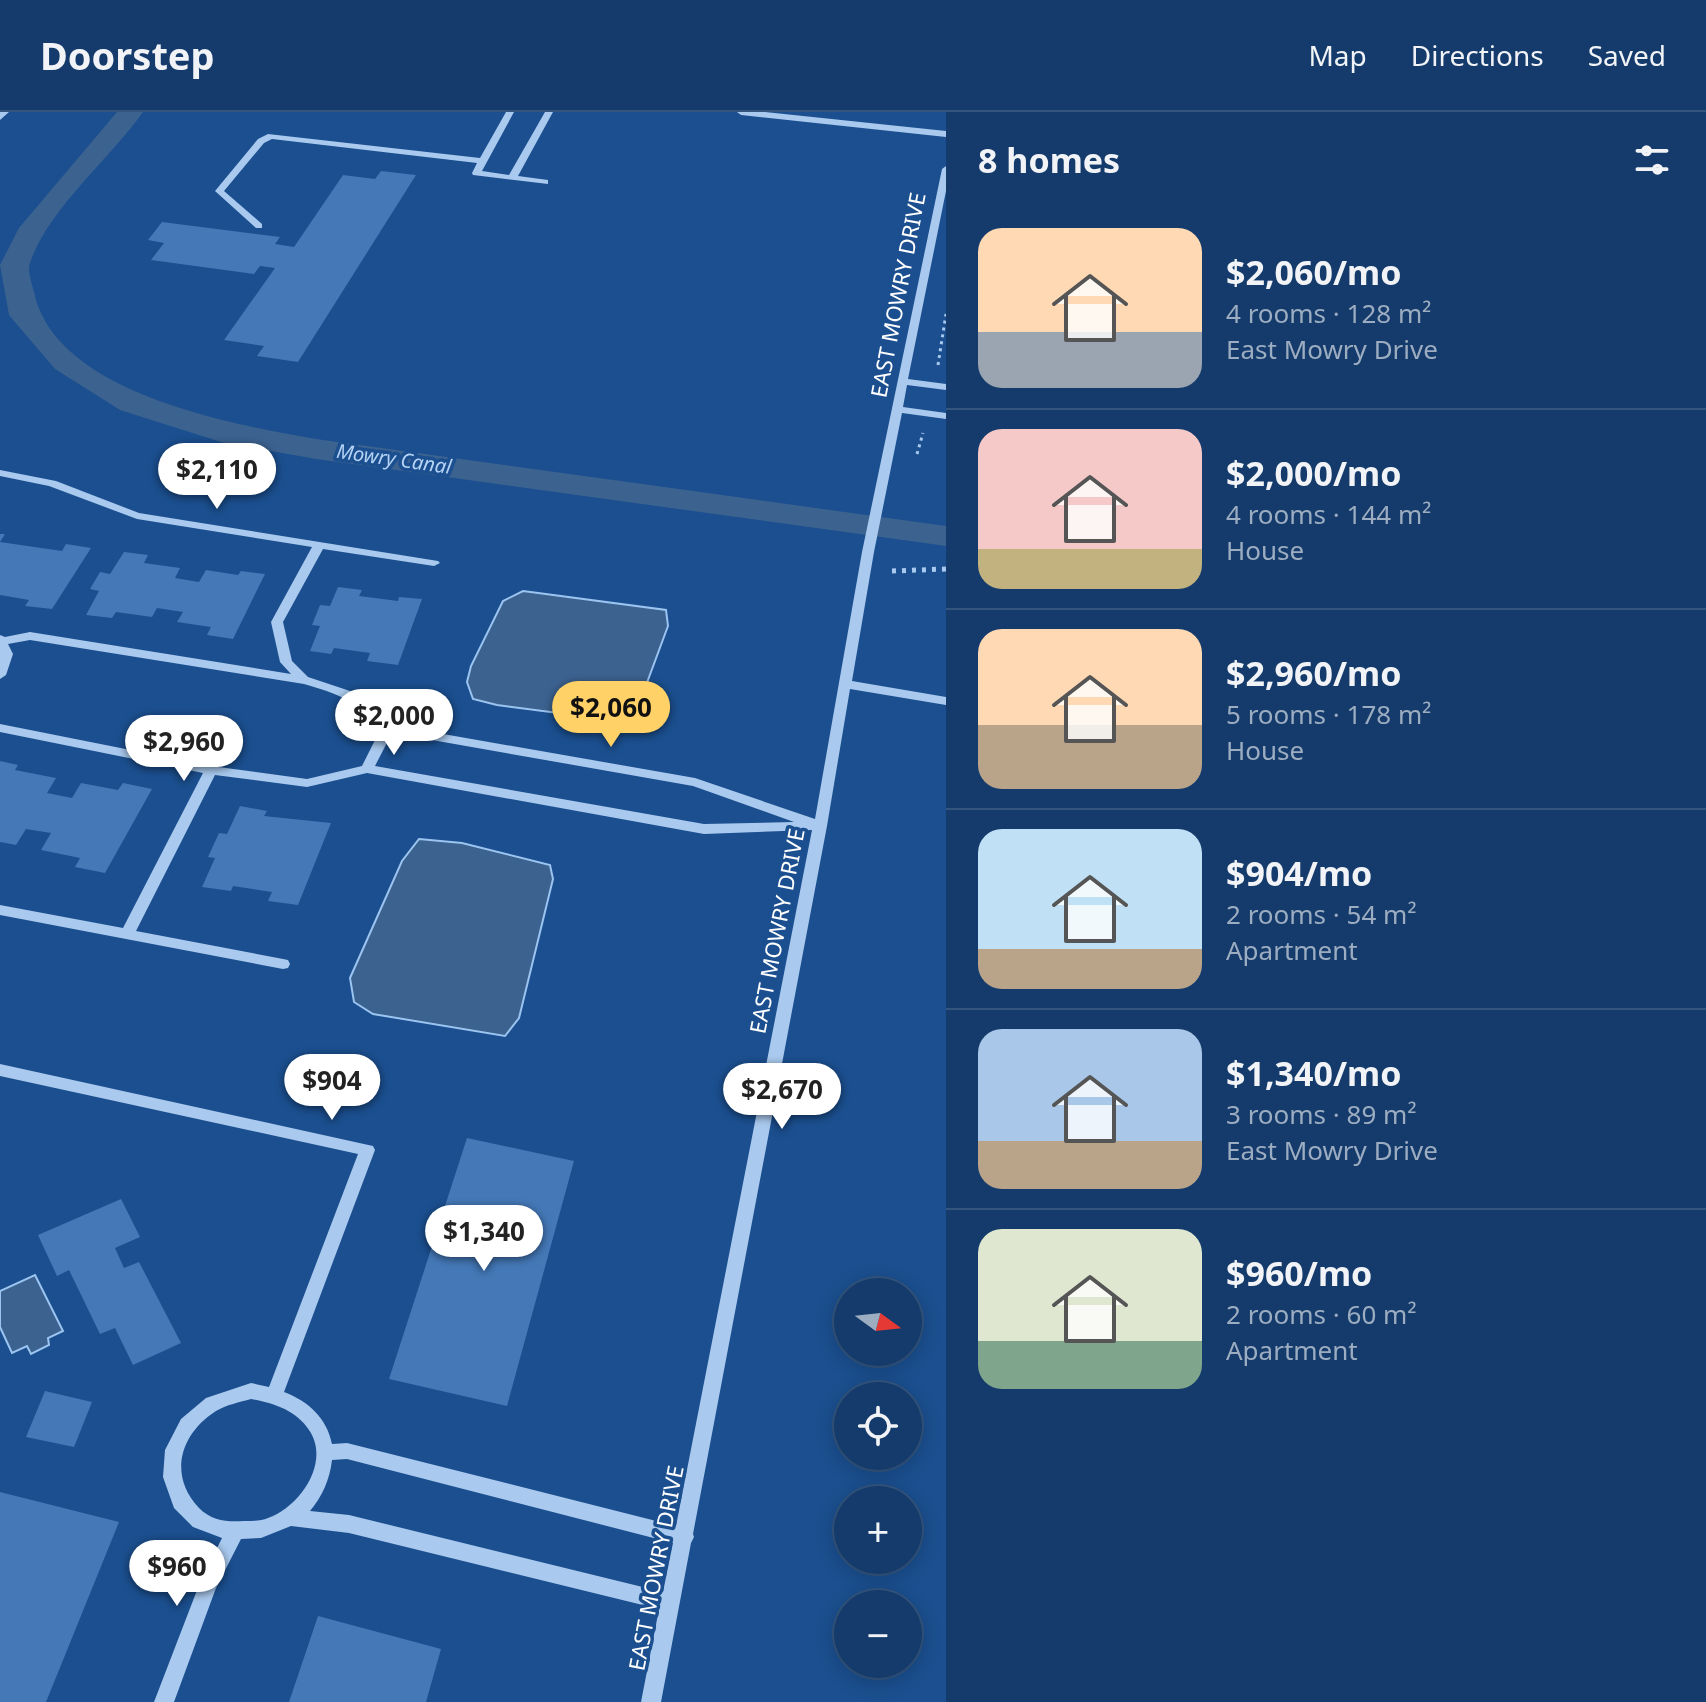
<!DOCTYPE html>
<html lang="en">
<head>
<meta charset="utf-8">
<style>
  :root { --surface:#143b6b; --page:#1d4271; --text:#f1f3f6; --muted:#9dadc1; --line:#33557e; --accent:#ffd166 }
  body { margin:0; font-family:"Noto Sans",sans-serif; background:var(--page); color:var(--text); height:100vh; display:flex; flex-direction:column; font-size:30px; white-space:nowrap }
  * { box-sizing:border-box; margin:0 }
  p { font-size:26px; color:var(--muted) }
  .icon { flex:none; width:44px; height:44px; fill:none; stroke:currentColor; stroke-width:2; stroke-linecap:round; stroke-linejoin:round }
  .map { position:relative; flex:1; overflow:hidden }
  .details { display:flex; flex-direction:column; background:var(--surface); width:760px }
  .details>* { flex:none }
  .needle { width:52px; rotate:105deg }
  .buttons { position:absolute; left:834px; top:1166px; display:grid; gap:16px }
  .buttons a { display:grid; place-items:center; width:88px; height:88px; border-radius:50%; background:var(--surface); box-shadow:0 4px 20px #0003,0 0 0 2px var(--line); font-size:40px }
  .price { position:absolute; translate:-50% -68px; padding:0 18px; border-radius:28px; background:#fff; color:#222; font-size:26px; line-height:52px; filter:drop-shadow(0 2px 4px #0008) }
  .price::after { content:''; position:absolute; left:50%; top:48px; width:24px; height:18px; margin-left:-12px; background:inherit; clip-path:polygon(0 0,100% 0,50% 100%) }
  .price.on { background:var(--accent); color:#111 }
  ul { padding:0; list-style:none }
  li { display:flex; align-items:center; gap:24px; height:200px; padding:0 32px }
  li+li { border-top:2px solid var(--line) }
  li span { display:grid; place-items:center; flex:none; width:224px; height:160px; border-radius:24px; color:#555 }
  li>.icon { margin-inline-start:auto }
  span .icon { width:96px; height:96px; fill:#fffc; stroke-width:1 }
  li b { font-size:34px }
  h2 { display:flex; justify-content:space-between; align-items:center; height:96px; padding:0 32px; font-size:34px }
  header { display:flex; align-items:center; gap:48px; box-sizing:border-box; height:112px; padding:0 40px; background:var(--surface); border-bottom:2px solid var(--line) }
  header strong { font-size:38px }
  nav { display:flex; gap:44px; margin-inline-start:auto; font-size:28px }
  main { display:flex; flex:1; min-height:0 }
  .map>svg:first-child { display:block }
  .water { fill:#3c6290; stroke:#9cc4f0; stroke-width:2 }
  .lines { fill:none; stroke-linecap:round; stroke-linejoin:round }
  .canal { fill:#3c6290; fill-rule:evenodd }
  .building { fill:#4478b7 }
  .path-far1 { stroke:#a9c9ee; stroke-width:3; stroke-dasharray:3 4; stroke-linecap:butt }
  .path { stroke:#a9c9ee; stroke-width:5; stroke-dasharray:4 6; stroke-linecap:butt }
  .minor { fill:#a9c9ee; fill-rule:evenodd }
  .labels { text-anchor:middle; stroke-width:7; stroke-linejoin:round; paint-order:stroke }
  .far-water-label { font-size:20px; font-style:italic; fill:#b5d3f5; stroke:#1b4f8f }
  .street-label { font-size:22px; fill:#fff; stroke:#1b4f8f }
</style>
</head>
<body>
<header>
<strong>Doorstep</strong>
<nav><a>Map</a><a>Directions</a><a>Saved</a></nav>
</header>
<main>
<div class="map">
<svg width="946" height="1590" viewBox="0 0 946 1590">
  <rect width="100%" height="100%" fill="#1b4f8f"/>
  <g class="water">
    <polygon points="523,479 666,498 668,514 635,603 620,609 497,593 473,587 467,570 471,554 503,489"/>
    <polygon points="419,727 462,731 550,753 553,767 519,906 505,924 373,902 354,890 350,866 402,749"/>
    <polygon points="35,1163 63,1219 48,1226 49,1233 31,1242 27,1234 12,1241 0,1215 0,1179"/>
  </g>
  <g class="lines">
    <path class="canal" d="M117,0H143C110,47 48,97 30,151C27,159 32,171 34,180C55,281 231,312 316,327L946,414V434L316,347L221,330L120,298L55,257L14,209L9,203L0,153L19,116Z"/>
  </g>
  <g class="building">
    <polygon points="381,59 416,63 298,250 257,244 264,234 224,228 275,156 260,154 254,162 151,148 164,131 148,128 162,110 280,125 275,132 294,135 343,63 375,67"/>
    <polygon points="0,422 5,422 0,430 62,439 66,432 91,436 52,497 25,494 29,488 0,483"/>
    <polygon points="124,440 148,443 144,451 180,456 175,466 199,470 206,458 238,463 241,459 265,462 233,527 207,523 211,515 177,510 183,500 157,496 152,505 116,500 112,506 86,503 99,479 90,477 100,460 110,462"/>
    <polygon points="338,475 362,478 359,484 398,489 399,485 422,487 398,553 367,549 370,541 334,536 331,542 310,539 320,514 312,513 320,493 330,494"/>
    <polygon points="0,649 18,653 15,658 56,666 47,681 72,686 81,671 118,678 123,671 152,677 105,761 75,755 80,746 41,738 51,721 26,717 16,733 0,730"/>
    <polygon points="240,694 267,699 264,704 331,711 298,793 268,789 272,780 233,774 231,779 202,775 215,746 208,745 219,721 227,722"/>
    <polygon points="467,1026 574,1049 507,1294 389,1267"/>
    <polygon points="121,1087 140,1125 115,1136 124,1156 139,1150 181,1231 133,1253 115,1216 100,1222 69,1158 57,1164 38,1123"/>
    <polygon points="45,1279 92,1290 74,1335 26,1325"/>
    <polygon points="0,1380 119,1410 46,1590 0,1590"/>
    <polygon points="318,1504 441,1537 426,1590 289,1590"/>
  </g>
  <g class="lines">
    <g class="path-far1">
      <polyline points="938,253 946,202"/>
      <polyline points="917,342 923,321"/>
    </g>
    <polyline class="path" points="892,459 946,457"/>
    <g class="minor">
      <polygon points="0,0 9,0 0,8"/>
      <polygon points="506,0 514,0 482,59 509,63 545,0 553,0 518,64 548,68 548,72 473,63 472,61 477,51 272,27 264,31 224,79 262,112 262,116 256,116 215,79 258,27 268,22 480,46"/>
      <polygon points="737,0 765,0 946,19 946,25 741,3"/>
      <path d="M946,54V79L908,267L946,272V278L907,273L903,295L946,301V307L902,301L874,440L852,569L946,585V593L850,577L827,714L693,1422L694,1425L691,1431L661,1590H641L659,1497L349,1421L291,1414L261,1426L241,1427L216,1476L174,1590H154L199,1473L222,1426L193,1415L174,1396L163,1365L165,1338L181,1307L206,1286L251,1271L269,1275L358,1042L0,964V952L373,1034L375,1038L284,1280C308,1289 327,1306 332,1332L347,1331L676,1414L812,718L704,722L367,661L307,675L215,663L136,819L283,847L288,848L290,852L288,856L283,857L0,803V793L123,816L203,661L0,620V612L211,654L307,667L362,654L381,616C360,590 336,581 304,572L30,528L8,532L13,542L6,563L0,567V523L5,525L30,520L291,562L280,550L271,510L312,435L137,407L49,374L0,364V358L56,369L139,401L438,449L440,451L434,454L323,437L283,510L292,549L308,565L356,581L374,593L392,613L695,666L815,707L862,440L942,57ZM392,621L693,674L794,710L704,712L375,654ZM251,1287C273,1291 296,1298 309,1318C331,1350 300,1395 268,1406C261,1409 252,1409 244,1409C227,1410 212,1409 199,1396C168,1363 180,1322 216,1299C226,1293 240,1290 251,1287ZM347,1347L673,1431L663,1480L349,1403L310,1399C322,1385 330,1367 332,1348Z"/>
    </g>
  </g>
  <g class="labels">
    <g class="far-water-label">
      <text transform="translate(394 347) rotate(8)" y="7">Mowry Canal</text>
    </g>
    <g class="street-label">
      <text transform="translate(898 183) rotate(-79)" y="8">EAST MOWRY DRIVE</text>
      <text transform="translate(777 819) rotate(-79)" y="8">EAST MOWRY DRIVE</text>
      <text transform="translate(656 1456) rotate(-79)" y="8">EAST MOWRY DRIVE</text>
    </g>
  </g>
</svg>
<div class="buttons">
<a><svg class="needle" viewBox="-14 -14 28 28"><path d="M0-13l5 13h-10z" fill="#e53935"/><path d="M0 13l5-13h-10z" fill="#9dadc1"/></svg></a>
<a><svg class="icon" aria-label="locate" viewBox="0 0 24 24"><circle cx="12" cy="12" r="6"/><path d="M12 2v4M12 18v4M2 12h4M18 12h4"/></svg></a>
<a>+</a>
<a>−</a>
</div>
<b class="price" style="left:217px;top:399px">$2,110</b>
<b class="price on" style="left:611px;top:637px">$2,060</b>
<b class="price" style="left:394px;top:645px">$2,000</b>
<b class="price" style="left:184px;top:671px">$2,960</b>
<b class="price" style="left:332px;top:1010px">$904</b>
<b class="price" style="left:782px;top:1019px">$2,670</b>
<b class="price" style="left:484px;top:1161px">$1,340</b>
<b class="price" style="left:177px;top:1496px">$960</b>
</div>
<section class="details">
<h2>8 homes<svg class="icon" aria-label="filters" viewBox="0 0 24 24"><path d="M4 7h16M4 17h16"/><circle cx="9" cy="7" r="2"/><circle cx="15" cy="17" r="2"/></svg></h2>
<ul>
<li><span style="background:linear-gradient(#ffd9b3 65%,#9aa5b1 0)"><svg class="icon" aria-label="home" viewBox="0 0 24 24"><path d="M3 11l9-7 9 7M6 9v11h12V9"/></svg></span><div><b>$2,060/mo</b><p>4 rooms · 128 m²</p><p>East Mowry Drive</p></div></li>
<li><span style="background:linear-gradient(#f6c9c9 75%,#c2b280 0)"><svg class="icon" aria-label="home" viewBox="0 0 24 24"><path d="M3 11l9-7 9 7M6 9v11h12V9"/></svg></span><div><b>$2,000/mo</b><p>4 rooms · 144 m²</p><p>House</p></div></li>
<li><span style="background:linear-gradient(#ffd9b3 60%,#b9a48a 0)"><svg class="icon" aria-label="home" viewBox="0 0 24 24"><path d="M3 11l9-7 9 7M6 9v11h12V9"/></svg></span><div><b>$2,960/mo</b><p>5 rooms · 178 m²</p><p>House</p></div></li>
<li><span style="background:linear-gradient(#bfe0f5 75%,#b9a48a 0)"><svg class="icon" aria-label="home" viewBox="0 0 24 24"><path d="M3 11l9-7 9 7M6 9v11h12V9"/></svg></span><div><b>$904/mo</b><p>2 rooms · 54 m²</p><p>Apartment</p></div></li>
<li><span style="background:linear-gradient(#a9c7e8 70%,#b9a48a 0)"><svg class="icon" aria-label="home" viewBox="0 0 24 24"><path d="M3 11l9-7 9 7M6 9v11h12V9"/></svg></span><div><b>$1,340/mo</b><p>3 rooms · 89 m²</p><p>East Mowry Drive</p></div></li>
<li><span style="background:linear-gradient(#dfe7d0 70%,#7fa58c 0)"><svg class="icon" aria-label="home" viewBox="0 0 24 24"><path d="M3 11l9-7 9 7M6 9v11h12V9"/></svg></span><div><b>$960/mo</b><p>2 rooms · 60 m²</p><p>Apartment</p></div></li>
</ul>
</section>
</main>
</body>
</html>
